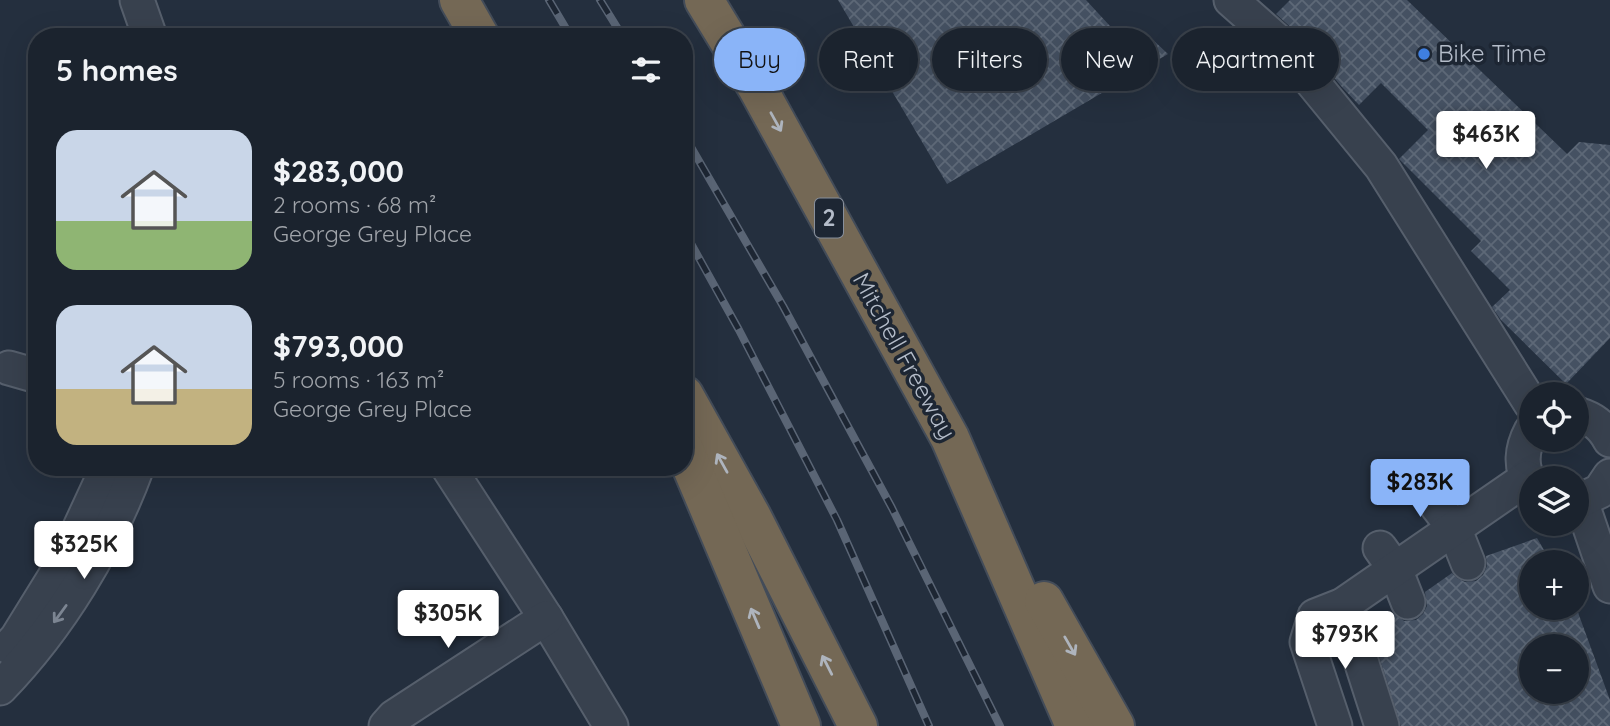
<!DOCTYPE html>
<html lang="en">
<head>
<meta charset="utf-8">
<style>
  :root { --surface:#1b232e; --page:#242b36; --text:#f1f3f6; --muted:#a0a4aa; --line:#39404a; --accent:#8ab4f8 }
  body { margin:0; font-family:Quicksand,sans-serif; background:var(--page); color:var(--text); height:100vh; display:flex; flex-direction:column; font-size:26px; white-space:nowrap }
  * { box-sizing:border-box; margin:0 }
  p { font-size:23px; color:var(--muted) }
  .icon { flex:none; width:38px; height:38px; fill:none; stroke:currentColor; stroke-width:2; stroke-linecap:round; stroke-linejoin:round }
  .map { position:relative; flex:1; overflow:hidden }
  .drawer { position:absolute; left:28px; top:28px; width:665px; height:448px; display:flex; flex-direction:column; background:var(--surface); border-radius:28px; box-shadow:0 7px 28px #0002,0 0 0 2px var(--line) }
  .drawer>* { flex:none }
  .top-card { position:absolute; left:714px; top:28px; width:665px; height:63px; display:flex; gap:14px }
  .tools { position:absolute; left:1519px; top:382px; display:grid; gap:14px }
  .tools a { display:grid; place-items:center; width:70px; height:70px; border-radius:50%; background:var(--surface); box-shadow:0 7px 28px #0002,0 0 0 2px var(--line); font-size:35px }
  .price { position:absolute; translate:-50% -60px; padding:0 16px; border-radius:7px; background:#fff; color:#222; font-size:23px; line-height:46px; filter:drop-shadow(0 2px 4px #0008) }
  .price::after { content:''; position:absolute; left:50%; top:42px; width:21px; height:16px; margin-left:-10px; background:inherit; clip-path:polygon(0 0,100% 0,50% 100%) }
  .price.selected { background:var(--accent); color:#111 }
  ul { padding:0; list-style:none }
  li { display:flex; align-items:center; gap:21px; height:175px; padding:0 28px }
  li span { display:grid; place-items:center; flex:none; width:196px; height:140px; border-radius:21px; color:#555 }
  li>.icon { margin-inline-start:auto }
  span .icon { width:84px; height:84px; fill:#fffc; stroke-width:1 }
  li b { font-size:30px }
  h2 { display:flex; justify-content:space-between; align-items:center; height:84px; padding:0 28px; font-size:30px }
  .chip { padding:0 24px; border-radius:32px; background:var(--surface); box-shadow:0 7px 28px #0002,0 0 0 2px var(--line); font-size:24px; line-height:63px }
  .chip.selected { background:var(--accent); color:#111 }
  .map>svg:first-child { display:block }
  .building { fill:url(#building-cross-hatch); fill-rule:evenodd }
  .lines { fill:none; stroke-linecap:round; stroke-linejoin:round }
  .minor-casing { stroke:#565f6c; stroke-width:37 }
  .highway-casing { stroke:#434c59; stroke-width:42 }
  .minor { stroke:#38414e; stroke-width:33 }
  .highway { stroke:#746855; stroke-width:38 }
  .rail-casing { stroke:#5a6575; stroke-width:8 }
  .rail { stroke:#1d2633; stroke-width:5; stroke-dasharray:16; stroke-linecap:butt }
  .oneway { stroke:#aeb4bd }
  .oneway2 { stroke:#7c8592 }
  .shop-dot { fill:#3f7fe0; stroke:#1d2633; stroke-width:2.5 }
  .labels { text-anchor:middle; stroke-width:7; stroke-linejoin:round; paint-order:stroke }
  .shield { fill:#1d2633; stroke:#878f9c; stroke-width:2 }
  .shield-label { font-size:23px; font-weight:bold; fill:#b4bcc9 }
  .poi-label { font-size:24px; fill:#b4bcc9; stroke:#1d2633; text-anchor:start }
  .street-label { font-size:24px; fill:#b4bcc9; stroke:#1d2633 }
</style>
</head>
<body>
<div class="map">
<svg width="1610" height="726" viewBox="0 0 1610 726">
  <defs>
    <pattern id="building-cross-hatch" width="8" height="8" patternUnits="userSpaceOnUse" patternTransform="scale(1.75)"><rect width="8" height="8" fill="#455162"/><path d="M0 0l8 8M0 8l8-8" fill="none" stroke="#5d6877"/></pattern>
  </defs>
  <rect width="100%" height="100%" fill="#242f3e"/>
  <g class="building">
    <polygon points="838,0 1086,0 1133,51 1152,39 1168,54 947,184"/>
    <polygon points="1290,0 1407,0 1567,154 1579,142 1610,145 1610,338 1566,384 1501,320 1492,307 1510,290 1471,251 1481,241 1399,159 1428,130 1381,83 1359,105 1341,86 1297,33 1276,14"/>
    <path d="M1537,538L1551,562H1531V607H1576L1610,700V726H1401L1370,627L1393,613L1404,621L1416,620L1423,614L1427,606L1425,592L1452,573L1457,578L1465,582L1476,581L1483,575L1487,566L1486,556ZM1531,646H1577V691H1531Z"/>
  </g>
  <g class="lines">
    <defs>
      <g id="minor">
        <polyline points="137,0 150,37"/>
        <polyline points="1231,0 1282,45 1381,166 1531,404"/>
        <polyline points="9,368 37,376"/>
        <path d="M1577,414C1593,419 1602,425 1610,440"/>
        <path d="M1531,431C1522,448 1519,467 1531,484"/>
        <polyline points="448,467 546,618 611,726"/>
        <polyline points="1581,501 1610,586"/>
        <polyline points="1577,502 1600,491 1610,476"/>
        <polyline points="1437,506 1454,528 1468,563"/>
        <polyline points="1380,548 1395,569 1408,602"/>
        <polyline points="1343,605 1382,726"/>
        <polyline points="9,647 17,638 64,562 108,467"/>
        <path d="M0,688C60,626 107,548 137,467"/>
        <polyline points="386,726 394,717 546,618"/>
        <polyline points="1335,726 1307,642 1315,616 1343,605 1527,478"/>
      </g>
      <g id="highway">
        <polyline points="459,0 480,37"/>
        <polyline points="704,0 757,87 950,438 1075,726"/>
        <polyline points="684,395 752,517 858,726"/>
        <polyline points="684,449 801,726"/>
        <polyline points="1044,601 1115,726"/>
      </g>
    </defs>
    <use href="#minor" class="minor-casing"/>
    <use href="#highway" class="highway-casing"/>
    <use href="#minor" class="minor"/>
    <use href="#highway" class="highway"/>
    <defs>
      <g id="rail">
        <polyline points="549,0 571,37"/>
        <polyline points="600,0 623,37"/>
        <polyline points="684,135 783,306 892,508 1000,726"/>
        <polyline points="684,231 739,330 837,520 929,726"/>
      </g>
    </defs>
    <use href="#rail" class="rail-casing"/>
    <use href="#rail" class="rail"/>
  </g>
  <defs><path id="oneway-shaft" d="M-6 0H5M1.5-3L5.5 0L1.5 3" fill="none" stroke-width="1.6" stroke-linecap="round" stroke-linejoin="round" transform="scale(1.75)"/></defs>
  <g class="oneway">
    <use href="#oneway-shaft" transform="translate(776 122) rotate(61)"/>
    <use href="#oneway-shaft" transform="translate(722 463) rotate(-119)"/>
    <use href="#oneway-shaft" transform="translate(755 618) rotate(-113)"/>
    <use href="#oneway-shaft" transform="translate(1070 646) rotate(60)"/>
    <use href="#oneway-shaft" transform="translate(827 665) rotate(-117)"/>
  </g>
  <use class="oneway2" href="#oneway-shaft" transform="translate(60 614) rotate(126)"/>
  <circle class="shop-dot" cx="1424" cy="54" r="7"/>
  <g class="labels">
    <rect class="shield" x="815" y="198.5" width="28" height="39" rx="5"/>
    <g class="shield-label">
      <text x="829" y="226">2</text>
    </g>
    <g class="poi-label">
      <text x="1438" y="62">Bike Time</text>
    </g>
    <g class="street-label">
      <text transform="translate(904 356) rotate(61)" y="8">Mitchell Freeway</text>
    </g>
  </g>
</svg>
<div class="tools">
<a><svg class="icon" aria-label="locate" viewBox="0 0 24 24"><circle cx="12" cy="12" r="6"/><path d="M12 2v4M12 18v4M2 12h4M18 12h4"/></svg></a>
<a><svg class="icon" aria-label="layers" viewBox="0 0 24 24"><path d="M12 4l9 5-9 5-9-5zM3 14l9 5 9-5"/></svg></a>
<a>+</a>
<a>−</a>
</div>
<b class="price" style="left:1486px;top:171px">$463K</b>
<b class="price selected" style="left:1420px;top:519px">$283K</b>
<b class="price" style="left:84px;top:581px">$325K</b>
<b class="price" style="left:448px;top:650px">$305K</b>
<b class="price" style="left:1345px;top:671px">$793K</b>
<div class="top-card">
<a class="chip selected">Buy</a>
<a class="chip">Rent</a>
<a class="chip">Filters</a>
<a class="chip">New</a>
<a class="chip">Apartment</a>
</div>
<section class="drawer">
<h2>5 homes<svg class="icon" aria-label="filters" viewBox="0 0 24 24"><path d="M4 7h16M4 17h16"/><circle cx="9" cy="7" r="2"/><circle cx="15" cy="17" r="2"/></svg></h2>
<ul>
<li><span style="background:linear-gradient(#c9d6e8 65%,#8fb573 0)"><svg class="icon" aria-label="home" viewBox="0 0 24 24"><path d="M3 11l9-7 9 7M6 9v11h12V9"/></svg></span><div><b>$283,000</b><p>2 rooms · 68 m²</p><p>George Grey Place</p></div></li>
<li><span style="background:linear-gradient(#c9d6e8 60%,#c2b280 0)"><svg class="icon" aria-label="home" viewBox="0 0 24 24"><path d="M3 11l9-7 9 7M6 9v11h12V9"/></svg></span><div><b>$793,000</b><p>5 rooms · 163 m²</p><p>George Grey Place</p></div></li>
</ul>
</section>
</div>
</body>
</html>
